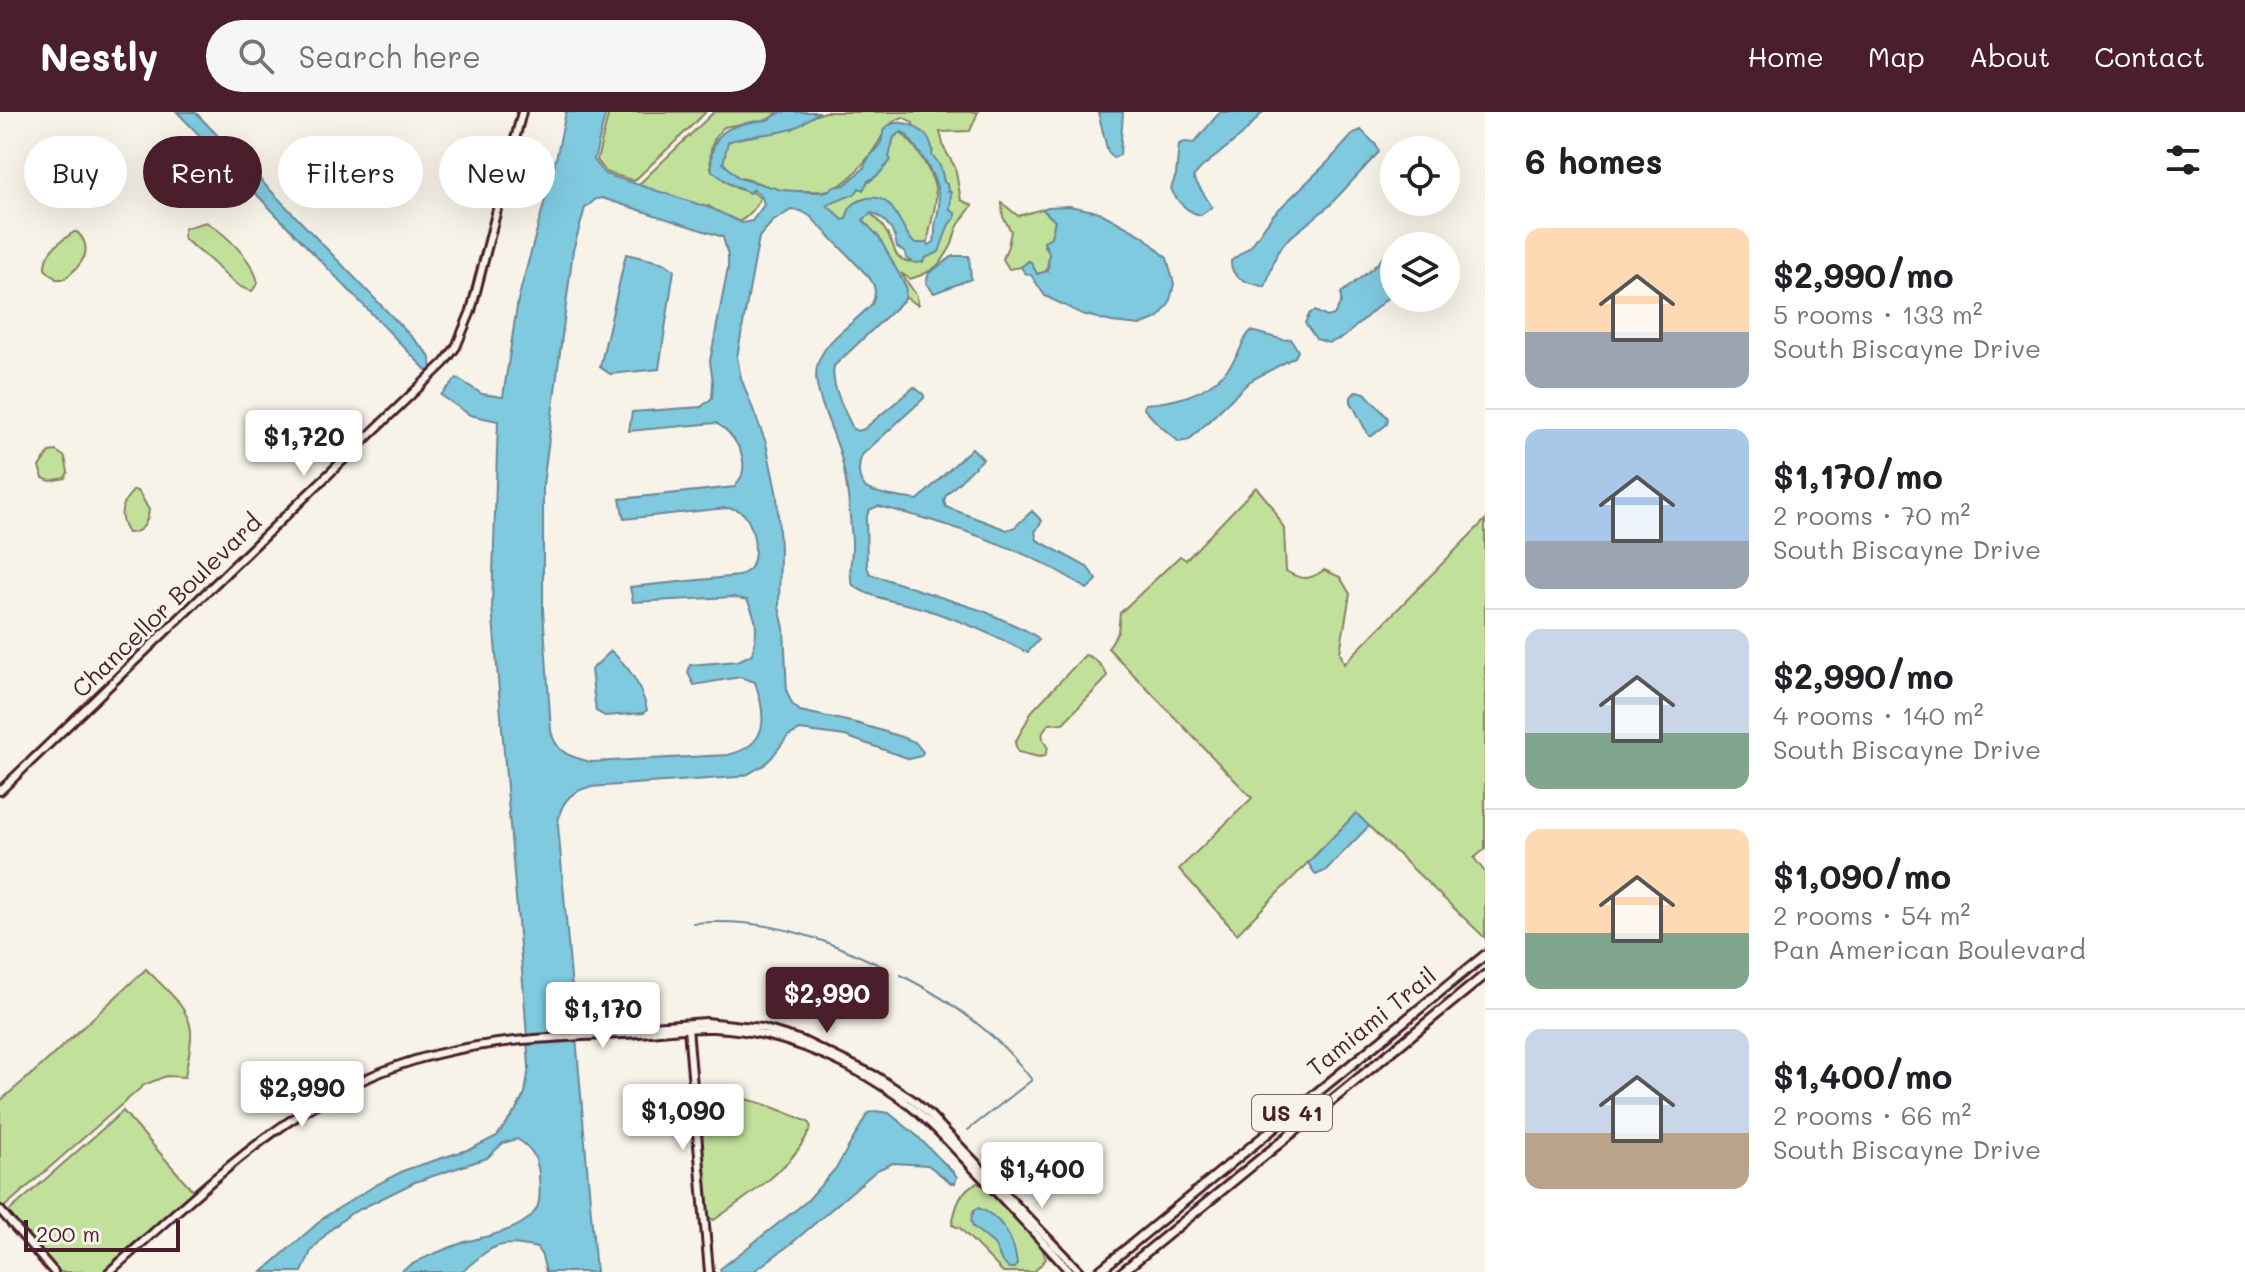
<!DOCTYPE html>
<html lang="en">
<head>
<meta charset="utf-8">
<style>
  :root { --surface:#fff; --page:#f6f6f6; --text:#202124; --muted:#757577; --line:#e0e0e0; --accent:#4a1f2b }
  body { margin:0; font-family:Mali,sans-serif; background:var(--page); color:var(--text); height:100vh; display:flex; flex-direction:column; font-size:30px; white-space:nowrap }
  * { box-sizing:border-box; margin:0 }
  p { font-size:26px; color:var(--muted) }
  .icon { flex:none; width:44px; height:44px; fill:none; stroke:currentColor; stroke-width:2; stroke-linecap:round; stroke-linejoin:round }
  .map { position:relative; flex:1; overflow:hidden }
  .side { display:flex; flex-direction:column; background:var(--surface); width:760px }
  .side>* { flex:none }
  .banner { position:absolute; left:24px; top:24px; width:760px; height:72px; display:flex; gap:16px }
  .controls { position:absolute; left:1380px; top:24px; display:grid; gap:16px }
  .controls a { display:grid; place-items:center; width:80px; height:80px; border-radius:50%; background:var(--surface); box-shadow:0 8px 32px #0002; font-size:40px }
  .scale { position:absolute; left:24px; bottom:20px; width:156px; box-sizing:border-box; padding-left:8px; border:4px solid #4a1f2b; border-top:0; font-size:22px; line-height:28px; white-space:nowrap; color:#4a1f2b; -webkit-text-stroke:6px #f7f3e8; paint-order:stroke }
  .price { position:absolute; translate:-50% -68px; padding:0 18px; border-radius:8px; background:#fff; color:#222; font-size:26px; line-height:52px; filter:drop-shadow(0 2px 4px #0008) }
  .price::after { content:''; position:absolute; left:50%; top:48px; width:24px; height:18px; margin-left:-12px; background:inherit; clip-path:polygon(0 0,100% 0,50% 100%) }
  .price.active { background:var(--accent); color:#fff }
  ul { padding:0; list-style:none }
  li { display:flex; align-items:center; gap:24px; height:200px; padding:0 40px }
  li+li { border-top:2px solid var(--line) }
  li span { display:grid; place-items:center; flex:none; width:224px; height:160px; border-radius:16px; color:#555 }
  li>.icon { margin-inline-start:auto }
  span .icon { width:96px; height:96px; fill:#fffc; stroke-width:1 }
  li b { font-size:34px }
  h2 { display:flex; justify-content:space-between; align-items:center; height:96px; padding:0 40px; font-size:34px }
  .tag { padding:0 28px; border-radius:36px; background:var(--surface); box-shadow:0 8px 32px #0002; font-size:28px; line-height:72px }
  .tag.active { background:var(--accent); color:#fff }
  header { display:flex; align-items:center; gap:48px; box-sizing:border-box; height:112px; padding:0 40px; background:var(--accent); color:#fff }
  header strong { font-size:38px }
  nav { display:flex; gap:44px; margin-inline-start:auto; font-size:28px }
  .search { width:560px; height:72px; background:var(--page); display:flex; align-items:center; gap:20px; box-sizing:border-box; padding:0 28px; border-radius:44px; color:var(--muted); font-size:30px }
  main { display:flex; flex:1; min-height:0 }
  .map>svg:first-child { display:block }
  .green { fill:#c1e19a; stroke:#868062; stroke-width:2 }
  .water { fill:#7fcadf; stroke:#6a8697; stroke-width:2; fill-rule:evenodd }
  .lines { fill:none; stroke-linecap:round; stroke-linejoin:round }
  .stream { stroke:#6a8697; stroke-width:2 }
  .minor-casing { stroke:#4a1f2b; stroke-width:12 }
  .major-casing { stroke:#4a1f2b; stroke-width:13 }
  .minor { stroke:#f7f3e8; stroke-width:6 }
  .major { stroke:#f7f3e8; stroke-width:7 }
  .labels { text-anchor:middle; stroke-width:6; stroke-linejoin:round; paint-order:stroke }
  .shield { fill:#f7f3e8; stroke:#7e5f64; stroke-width:2 }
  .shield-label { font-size:22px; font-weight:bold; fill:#4a1f2b }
  .street-label { font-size:24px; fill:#4a1f2b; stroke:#f7f3e8 }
</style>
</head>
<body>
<header>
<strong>Nestly</strong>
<div class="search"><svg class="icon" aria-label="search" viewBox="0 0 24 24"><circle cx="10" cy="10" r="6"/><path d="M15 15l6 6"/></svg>Search here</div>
<nav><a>Home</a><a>Map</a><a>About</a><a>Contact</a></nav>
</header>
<main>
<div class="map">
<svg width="1485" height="1160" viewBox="0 0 1485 1160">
  <rect width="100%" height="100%" fill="#f7f3e8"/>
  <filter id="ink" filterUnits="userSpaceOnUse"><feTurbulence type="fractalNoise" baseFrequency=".0125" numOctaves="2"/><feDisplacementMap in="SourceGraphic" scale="16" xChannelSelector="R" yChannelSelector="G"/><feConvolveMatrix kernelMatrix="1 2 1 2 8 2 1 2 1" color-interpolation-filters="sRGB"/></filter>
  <g filter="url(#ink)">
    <g class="green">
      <polygon points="609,0 706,0 634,69 606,60 597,48"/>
      <path d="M714,0H780L766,8L724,15C711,27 709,39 711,56C722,66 735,81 751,78L760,86C755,98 745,108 734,112L709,94C702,96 698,94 693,90L684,92L634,77Z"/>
      <path d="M825,0H978L970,19L940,20L944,36L955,55L961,88L972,93C968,101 962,106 958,114C955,119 954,126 952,132C941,154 933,160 910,167L901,161L917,184L918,193L903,184L864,117L862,104L869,100C879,108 887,119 892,131C894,135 894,139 897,143C908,157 928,146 937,138L949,79L912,10L903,5C886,12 887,17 878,31C869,46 846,75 829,78C821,80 812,79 804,79C788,79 775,79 761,72C740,62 734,73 722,47L727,28L761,23Z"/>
      <path d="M899,19C915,31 936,64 936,85C935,101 929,115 928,130L921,134L906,129L903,121L863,88C846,95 851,96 846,111L824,91C844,84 880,70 888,49C893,34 886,34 899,19Z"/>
      <polygon points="1002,91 1018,104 1042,97 1055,109 1051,125 1046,128 1044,134 1050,141 1046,160 1037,162 1029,149 1021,155 1009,157 1003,147 1008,134 1011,119 1003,105"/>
      <path d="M206,110C225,121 254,149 258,171L252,179C233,175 223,159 209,147C200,139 191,134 183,125L185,116Z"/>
      <path d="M74,120H77C96,138 80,155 64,167H56L45,157C44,139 61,129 74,120Z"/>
      <polygon points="56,339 65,345 68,360 65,366 50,369 43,366 39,355 49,340"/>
      <path d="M1256,375L1272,394L1284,417L1286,459C1301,468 1309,469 1324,458L1340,465L1350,482L1340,540L1344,552L1485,408V737L1474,746L1485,760V826L1356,702L1237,822L1179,757L1252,686L1108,536L1118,520L1120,501L1180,444L1186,448Z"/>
      <path d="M134,378L139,380L149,398C147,411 143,421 128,421C117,405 121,390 134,378Z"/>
      <path d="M1085,543C1094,545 1104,555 1107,564L1103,570L1063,611L1049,612C1040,620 1041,626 1048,636L1045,644L1039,645L1018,640L1015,631L1032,599Z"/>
      <path d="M146,857C162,874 189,894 191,919C192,934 187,950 185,965L166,964L144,973L2,1097L0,1094V989L40,955Z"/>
      <path d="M701,983C745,983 768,992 808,1010L811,1015C794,1056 749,1083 714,1108L707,1105L697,985Z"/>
      <polygon points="123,999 195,1081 105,1160 58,1160 6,1102"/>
      <path d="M977,1071L985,1074L1042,1136L1046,1147L1034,1160H1003L960,1116L952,1113C955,1097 960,1077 977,1071Z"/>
    </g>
    <g class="water">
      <polygon points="177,0 195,0 429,243 432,256 427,259"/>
      <path d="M566,0H606L594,48L605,62L713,97L742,111L752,109L764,93L762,85L754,77L749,81L730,72L712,59C707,18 732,12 766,8C773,7 775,2 782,0C791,0 810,0 820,0C810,5 803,13 792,17C771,24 748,21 728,30L723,51L739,66L782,78L811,80H826L833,75L845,73L864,56C866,45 876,40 881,30C883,26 882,21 884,17C900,0 937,21 932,44C941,51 942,59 944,70L947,72L948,79L951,80L950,98L955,101V106L949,112L939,140L925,146L923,150L915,151L906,146L905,140L897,135C895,120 886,106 872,101L863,108L879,125L906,175L905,187L834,254C830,273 845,299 853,317L858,319L864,317L914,275L924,283V286L862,343C858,352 857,367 865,375C872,382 908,387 918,388L972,336L983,347L946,383L944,389L946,395L1007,418L1015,415L1032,399L1042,409L1035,420L1037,428L1087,455L1097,468L1087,477C1031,438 944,410 878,394L869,398L866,407L867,455L870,462L986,500L1025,518L1037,525L1039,528L1028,540L1024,539C993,522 959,508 925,497C905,491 868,486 853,473C847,459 853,445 852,430C850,403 848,372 841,345C835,319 809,275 818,251C826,226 855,211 872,192C877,182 875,172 868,164L810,104L801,99L791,98L772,110L759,125L737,245L741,266L766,331L777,384L780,438L779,495L784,516L787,580L792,592L800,599L856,611L899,624L915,630L923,640L921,644L910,647L845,624L800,618L788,624L772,645L764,653L748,662L738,665L589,675C569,680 559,693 558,713L596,1160H546L542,1144L537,1136C497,1126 491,1135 462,1160H399C419,1147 440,1139 462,1131C483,1124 529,1119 538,1093C541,1085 539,1071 539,1062C537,1045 532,1036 517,1027L503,1031L487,1046L415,1070L350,1102L329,1119L311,1139L302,1160H262L326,1104L376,1073L405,1058L473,1036L497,1024L516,998L525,981L529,955L524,883L492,494L498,309L470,303L441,283L457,266L482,282L503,285L518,188L556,47ZM902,20L906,22C921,42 940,67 939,92C939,101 935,109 935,117C935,122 935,126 934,130L929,133L927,131H914C899,117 895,75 861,88C851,92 848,98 846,107L843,108L827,93L855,82L859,76L863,78L868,69L878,63L891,48L889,45L894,25ZM602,86L723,125L728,144V156L710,249L713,270L712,286L701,295L632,300L629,319L716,311C733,321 748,343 742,363C740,368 737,371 735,375L620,387L624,407L726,396C728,396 736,397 738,398C754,405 760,443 750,457C749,458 741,463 739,464L630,475L633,490L733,485L747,488C758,508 758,519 752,542L738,549L690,553L688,561L694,573L740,565L755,570C767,605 769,633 728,643L591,650C570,645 556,641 551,619L543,498V373L573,138L585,96L596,87Z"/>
      <polygon points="1098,0 1123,0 1120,43 1113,46 1108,40"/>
      <path d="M1220,0H1263L1242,23L1201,56L1193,65L1212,95L1201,103C1188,101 1175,88 1171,76L1176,63L1179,32L1185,30L1194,31Z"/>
      <path d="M1361,18L1376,33L1379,40L1329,94L1287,128L1277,141L1265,175C1250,171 1230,168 1231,149L1251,134L1273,103L1329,49L1354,21Z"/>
      <polygon points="1069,94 1099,100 1143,124 1167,146 1174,172 1169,192 1158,206 1140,213 1112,210 1082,202 1045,184 1031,163 1025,161 1021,155 1029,149 1031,150 1037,162 1048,159 1049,141 1044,130 1051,125 1055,109 1042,97 1048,95"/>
      <polygon points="626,142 664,151 674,158 659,257 610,262 600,255"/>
      <polygon points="1385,143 1391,143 1394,145 1394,180 1344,225 1329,231 1316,227 1305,211 1310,201 1315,199 1327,205 1334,203 1341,190 1341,181 1372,157"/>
      <polygon points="953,144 969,144 971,167 934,181 926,171 929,161"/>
      <path d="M1251,219L1284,228L1291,227L1298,239L1295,245L1250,269L1189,328L1179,330L1158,312L1144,297L1145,292C1182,290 1216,279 1236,245C1242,236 1243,226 1251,219Z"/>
      <polygon points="1356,279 1365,281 1388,306 1387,312 1372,324 1369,324 1351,290 1351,285"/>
      <path d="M611,539C630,556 641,573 647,598L644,601L605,604L596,599L591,558Z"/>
      <polygon points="1356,701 1369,714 1325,759 1316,763 1308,751"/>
      <polygon points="875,999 889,1001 916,1023 953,1060 957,1065 955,1071 951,1071 928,1053 893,1051 877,1058 792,1131 753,1160 721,1160 720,1157 807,1089 837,1055 868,1001"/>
      <path d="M978,1096C1001,1103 1015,1129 1017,1152L1014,1156H1009L1002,1150L994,1132L973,1115L971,1108L974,1098Z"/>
    </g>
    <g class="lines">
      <g class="stream">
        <path d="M693,811C764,805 819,824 881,854"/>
        <path d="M901,863C952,889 998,922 1032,968L968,1018"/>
      </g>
      <defs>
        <g id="minor">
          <polyline points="0,679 444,251 456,235 471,199 522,0"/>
          <polyline points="688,916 709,1160"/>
          <polyline points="596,920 611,917 706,910 762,916 801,928 876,964 913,988 929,1002 1080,1160"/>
          <polyline points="0,1098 54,1160"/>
          <path d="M109,1160C211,1071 301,975 437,942C497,927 560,925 622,922C652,921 682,915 713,916C774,918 837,944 887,977C920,998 945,1026 971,1054C1005,1089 1038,1124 1070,1160"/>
        </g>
        <g id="major">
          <polyline points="1098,1160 1485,843"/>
          <polyline points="1122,1160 1485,863"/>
        </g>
      </defs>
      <use href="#minor" class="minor-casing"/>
      <use href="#major" class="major-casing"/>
      <use href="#minor" class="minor"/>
      <use href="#major" class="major"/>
    </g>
  </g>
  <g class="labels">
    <rect class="shield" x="1252" y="983" width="80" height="36" rx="6"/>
    <g class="shield-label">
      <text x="1292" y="1009">US 41</text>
    </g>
    <g class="street-label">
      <text transform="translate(167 494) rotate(-44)" y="8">Chancellor Boulevard</text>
      <text transform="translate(1372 910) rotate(-39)" y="8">Tamiami Trail</text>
    </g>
  </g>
</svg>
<div class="controls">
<a><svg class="icon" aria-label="locate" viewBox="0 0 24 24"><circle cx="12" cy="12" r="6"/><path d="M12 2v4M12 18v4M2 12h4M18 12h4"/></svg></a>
<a><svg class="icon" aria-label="layers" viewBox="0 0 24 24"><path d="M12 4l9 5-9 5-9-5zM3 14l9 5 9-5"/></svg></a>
</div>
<div class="scale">200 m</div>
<b class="price" style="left:304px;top:366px">$1,720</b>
<b class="price active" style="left:827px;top:923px">$2,990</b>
<b class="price" style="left:603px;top:938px">$1,170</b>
<b class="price" style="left:302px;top:1017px">$2,990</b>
<b class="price" style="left:683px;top:1040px">$1,090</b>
<b class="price" style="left:1042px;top:1098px">$1,400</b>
<div class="banner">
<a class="tag">Buy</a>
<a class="tag active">Rent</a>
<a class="tag">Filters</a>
<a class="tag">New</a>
</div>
</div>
<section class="side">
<h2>6 homes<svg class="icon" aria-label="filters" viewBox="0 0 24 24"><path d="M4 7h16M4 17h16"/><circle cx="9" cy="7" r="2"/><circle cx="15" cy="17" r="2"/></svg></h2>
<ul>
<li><span style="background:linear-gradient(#ffd9b3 65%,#9aa5b1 0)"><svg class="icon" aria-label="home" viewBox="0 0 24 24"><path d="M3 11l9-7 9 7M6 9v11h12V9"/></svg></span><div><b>$2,990/mo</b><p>5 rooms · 133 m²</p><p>South Biscayne Drive</p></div></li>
<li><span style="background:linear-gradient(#a9c7e8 70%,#9aa5b1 0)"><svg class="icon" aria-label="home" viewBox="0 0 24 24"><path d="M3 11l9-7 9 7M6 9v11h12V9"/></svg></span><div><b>$1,170/mo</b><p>2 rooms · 70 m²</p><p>South Biscayne Drive</p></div></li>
<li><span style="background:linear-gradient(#c9d6e8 65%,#7fa58c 0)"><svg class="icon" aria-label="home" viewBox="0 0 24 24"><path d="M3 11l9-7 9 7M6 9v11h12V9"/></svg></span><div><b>$2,990/mo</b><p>4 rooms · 140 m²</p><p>South Biscayne Drive</p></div></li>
<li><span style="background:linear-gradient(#ffd9b3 65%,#7fa58c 0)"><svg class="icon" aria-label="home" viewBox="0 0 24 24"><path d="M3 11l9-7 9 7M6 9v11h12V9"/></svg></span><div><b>$1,090/mo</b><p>2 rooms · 54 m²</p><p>Pan American Boulevard</p></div></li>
<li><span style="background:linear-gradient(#c9d6e8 65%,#b9a48a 0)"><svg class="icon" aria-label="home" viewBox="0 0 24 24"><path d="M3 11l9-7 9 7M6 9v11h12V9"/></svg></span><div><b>$1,400/mo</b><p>2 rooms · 66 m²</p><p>South Biscayne Drive</p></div></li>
</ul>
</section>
</main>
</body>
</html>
